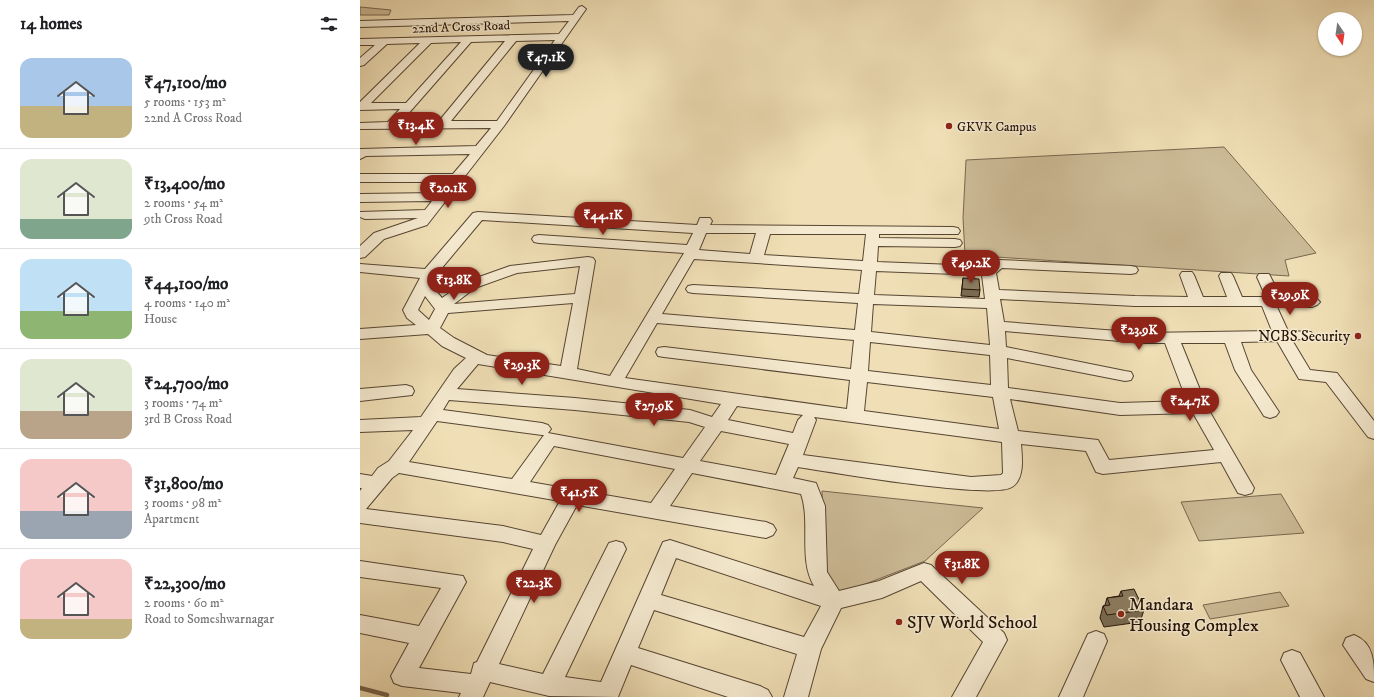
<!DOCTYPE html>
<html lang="en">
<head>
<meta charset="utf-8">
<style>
  :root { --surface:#fff; --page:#f2f2f2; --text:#202124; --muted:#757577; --line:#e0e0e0; --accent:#8f2418 }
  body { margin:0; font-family:"IM FELL DW Pica",serif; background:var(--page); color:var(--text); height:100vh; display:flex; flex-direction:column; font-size:15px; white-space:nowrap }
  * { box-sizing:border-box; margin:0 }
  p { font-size:13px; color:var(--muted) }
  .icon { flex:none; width:22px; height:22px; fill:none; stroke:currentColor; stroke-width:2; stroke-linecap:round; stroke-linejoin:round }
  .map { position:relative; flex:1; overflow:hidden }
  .side { display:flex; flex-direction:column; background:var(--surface); width:360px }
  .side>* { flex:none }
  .needle { width:26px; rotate:167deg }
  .buttons { position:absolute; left:958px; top:12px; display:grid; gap:8px }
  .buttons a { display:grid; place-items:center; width:44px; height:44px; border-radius:50%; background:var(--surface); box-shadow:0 1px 3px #0004; font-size:20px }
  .price { position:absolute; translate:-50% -34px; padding:0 9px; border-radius:14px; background:var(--accent); color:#fff; font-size:13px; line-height:26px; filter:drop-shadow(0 1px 2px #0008) }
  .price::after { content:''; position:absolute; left:50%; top:24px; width:12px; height:9px; margin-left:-6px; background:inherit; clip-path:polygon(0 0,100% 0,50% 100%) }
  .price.active { background:#222; color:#fff }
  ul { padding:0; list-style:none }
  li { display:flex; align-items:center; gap:12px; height:100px; padding:0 20px }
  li+li { border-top:1px solid var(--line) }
  li span { display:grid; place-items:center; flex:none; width:112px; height:80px; border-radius:12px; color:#555 }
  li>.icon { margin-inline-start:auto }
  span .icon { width:48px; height:48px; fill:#fffc; stroke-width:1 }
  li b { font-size:17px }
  h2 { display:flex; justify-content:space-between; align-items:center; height:48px; padding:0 20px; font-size:17px }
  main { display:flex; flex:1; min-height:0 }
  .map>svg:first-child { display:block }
  .green { fill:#cdbc98; stroke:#78674f }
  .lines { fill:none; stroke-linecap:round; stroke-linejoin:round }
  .stream { stroke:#74634c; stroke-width:4.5 }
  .minor-casing { stroke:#564532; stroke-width:2 }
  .minor { fill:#f5ead0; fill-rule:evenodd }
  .wall { fill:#796c54; stroke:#221206 }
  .building { fill:#8d7d62; stroke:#221206 }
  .poi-dot { fill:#8f2418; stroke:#f5ead0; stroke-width:1.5 }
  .labels { text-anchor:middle; stroke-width:3; stroke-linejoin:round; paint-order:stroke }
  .far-street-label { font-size:13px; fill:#221206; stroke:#f5ead0 }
  .far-poi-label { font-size:13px; fill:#221206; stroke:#f5ead0; text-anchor:start }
  .poi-label { font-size:15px; fill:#221206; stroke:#f5ead0; text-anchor:end }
  .near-poi-label { font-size:18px; fill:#221206; stroke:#f5ead0; text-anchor:start }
</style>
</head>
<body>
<main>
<section class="side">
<h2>14 homes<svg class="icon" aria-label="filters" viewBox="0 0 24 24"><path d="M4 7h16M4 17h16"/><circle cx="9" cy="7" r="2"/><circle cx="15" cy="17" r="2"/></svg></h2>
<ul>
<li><span style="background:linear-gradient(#a9c7e8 60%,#c2b280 0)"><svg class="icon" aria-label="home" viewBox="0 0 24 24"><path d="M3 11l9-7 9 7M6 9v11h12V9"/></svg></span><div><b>₹47,100/mo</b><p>5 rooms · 153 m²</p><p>22nd A Cross Road</p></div></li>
<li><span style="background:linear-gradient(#dfe7d0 75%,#7fa58c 0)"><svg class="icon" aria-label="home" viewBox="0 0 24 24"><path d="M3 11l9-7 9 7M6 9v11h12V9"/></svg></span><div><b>₹13,400/mo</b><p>2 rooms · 54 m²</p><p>9th Cross Road</p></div></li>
<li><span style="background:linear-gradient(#bfe0f5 65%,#8fb573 0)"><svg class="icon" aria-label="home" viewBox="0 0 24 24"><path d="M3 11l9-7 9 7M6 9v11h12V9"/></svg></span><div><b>₹44,100/mo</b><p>4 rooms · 140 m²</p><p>House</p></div></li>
<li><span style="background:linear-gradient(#dfe7d0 65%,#b9a48a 0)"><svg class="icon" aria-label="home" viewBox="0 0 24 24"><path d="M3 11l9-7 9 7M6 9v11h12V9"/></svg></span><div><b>₹24,700/mo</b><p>3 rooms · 74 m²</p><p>3rd B Cross Road</p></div></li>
<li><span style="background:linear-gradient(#f6c9c9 65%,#9aa5b1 0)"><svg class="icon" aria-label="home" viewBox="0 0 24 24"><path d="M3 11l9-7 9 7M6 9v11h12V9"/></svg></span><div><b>₹31,800/mo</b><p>3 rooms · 98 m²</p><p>Apartment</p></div></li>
<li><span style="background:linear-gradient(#f6c9c9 75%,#c2b280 0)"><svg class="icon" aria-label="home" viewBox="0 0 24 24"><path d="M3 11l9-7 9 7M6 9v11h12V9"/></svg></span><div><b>₹22,300/mo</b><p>2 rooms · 60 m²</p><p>Road to Someshwarnagar</p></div></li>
</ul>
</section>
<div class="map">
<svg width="1014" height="697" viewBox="0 0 1014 697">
  <rect width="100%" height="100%" fill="#f0dfb6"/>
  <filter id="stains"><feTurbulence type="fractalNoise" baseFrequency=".005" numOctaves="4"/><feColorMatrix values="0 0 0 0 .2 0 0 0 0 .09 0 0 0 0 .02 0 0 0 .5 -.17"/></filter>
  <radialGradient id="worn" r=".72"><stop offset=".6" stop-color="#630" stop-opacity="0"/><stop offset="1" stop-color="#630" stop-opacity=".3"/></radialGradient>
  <g class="green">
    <polygon points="0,7 31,10 29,15 0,15"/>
    <polygon points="864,147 956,253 925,260 929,276 605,255 603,218 606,160"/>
    <polygon points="462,491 623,508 565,561 490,590 474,591 464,571"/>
    <polygon points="921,494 944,533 839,541 821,502"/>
    <polygon points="920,592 929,606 850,619 843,605"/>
  </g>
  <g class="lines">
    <polyline class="stream" points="0,688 27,695"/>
    <defs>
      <g id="minor">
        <path d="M222,6L226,9L144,126L67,225L24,239L5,257L0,258V246L14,233L58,218L5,219L0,217V212L65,210L72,201L0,202V194L78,193L87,182H0V174H93L110,154L6,156L0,159V149L116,146L131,128L0,129V123L28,122L40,109L0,110V102L60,43L27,44L4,65L0,66V58L15,45H0V39L199,34L209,21L0,27V21L213,15L219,7ZM195,40L137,121H91L156,41ZM145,41L79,121L41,122L111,42ZM101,42L46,103H11L71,43Z"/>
        <path d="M118,212L337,225L340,218H350L352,221L350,225L593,227L598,228L600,231L598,234H519V238L595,239L600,240L602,243L600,246L595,247L518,246L517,262L620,266L622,260L627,259L633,262L639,260L771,266L776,267L778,270L776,273L771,274L642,268L636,273L639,290L775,296L828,297L820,275L822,272H832L834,275L843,297H867L859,276L861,273H871L873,276L882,297H906L897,277L899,274H909L921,297L957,299L960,302L957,305L952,307H917L928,331L951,332L953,335L951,338L932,340L950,370L977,373L1014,421V439L1008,437L966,382L939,379L917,341L881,342L891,370L919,412L916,416L910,418L904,416L875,370L865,343H821L847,407L894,488L892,493L885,495L878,493L861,462L743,474L736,472L726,451L661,444C662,457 665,479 652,487C632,500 471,472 438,467L433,478L456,483L465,506L467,572L479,591L519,581L564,563L571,565L644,633L647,640L616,697H592L623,642L561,581L522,598L481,608L461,649L448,697H424L437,654L294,610L278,648L400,686L408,690L412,697H368L271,665L258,697L189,696L130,682L123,697H99L101,693L42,686L34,683L31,676L49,643L0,633V615L59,626L81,588L0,577V561L103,576L106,582L59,668L111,674L114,663L117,662L173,549L143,542L0,523V491L2,488H0V474L12,476L18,468L29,461L53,430L0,432V420L61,417L94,369L106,358L82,346L68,334L0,339V329L56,325L47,318L43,310L60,278L0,272V264L65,269L113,213ZM122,220L333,233L327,245L179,235L174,236L172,239L174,242L179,243L324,253L250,376L217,369L235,261L233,258L228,257L150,266L105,282L82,298L71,285L76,275ZM346,233H396L390,254L339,250ZM410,234H506L503,261L404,255ZM334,259L502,270L499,294L333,285L328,286L326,289L328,292L333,293L498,303L495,330L302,314ZM220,266L215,294L94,304L115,288L157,273ZM516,271L622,275L625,299L514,295ZM65,296L75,309L69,320L58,310ZM640,299L775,306H902L912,331L783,333L644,322ZM213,303L201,366L127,355L94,338L80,328L88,313ZM513,304L627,308L630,345L511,332ZM297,323L494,340L491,369L304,347L298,348L296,352L298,356L304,357L490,380L487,409L265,378ZM645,331L783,343H805L827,401L760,403L648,388L647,358L765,381L771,380L773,376L771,372L765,371L646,347ZM510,342L630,355L631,385L508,371ZM118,364L361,404L352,417L330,410L215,398L97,389ZM507,382L633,397L639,429L504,411ZM650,399L760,415L833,413L854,450L749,460L738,440L658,431ZM89,400L215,410L329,422L345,427L323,458L188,433L191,429L188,425L182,423L83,410ZM377,406L443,415L438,420L433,433L368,420ZM454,417L642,442L643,473L641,475L611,477L443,455L456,420ZM77,421L182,435H184L152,479L49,462ZM361,431L429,444L416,475L340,461ZM194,446L315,469L291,503L170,482ZM39,473L200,501L181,535L143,526L6,509L32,478ZM332,473L441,494C451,523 438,559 454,586L310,540L303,542L241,682L205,677L266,549L263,543L256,541L249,543L183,674L139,664L195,545L217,505L406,538L413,535L416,530L413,525L406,522L310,506ZM316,558L461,606L444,637L301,595Z"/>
        <polygon points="46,385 52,387 54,391 52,395 0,401 0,389"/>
        <polygon points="736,631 744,634 747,641 723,697 699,697 728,634"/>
        <path d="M994,635C1014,643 1014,662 1014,682L1006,679L983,645L986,638Z"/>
        <polygon points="932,650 940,653 964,697 940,697 921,660 924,653"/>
      </g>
    </defs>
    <use href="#minor" class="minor-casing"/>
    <use href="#minor" class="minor"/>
  </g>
  <g class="wall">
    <polygon points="603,278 620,290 619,297 601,296"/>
    <polygon points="761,591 784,610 780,622 744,627 740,618 743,606 745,605 747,598 759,596"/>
  </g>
  <g class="building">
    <polygon points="603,278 619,279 620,290 602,289"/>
    <polygon points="774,589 784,610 747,615 743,606 750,605 747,598 763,596 761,591"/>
  </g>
  <g class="poi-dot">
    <circle cx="589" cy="126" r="4"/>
    <circle cx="998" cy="336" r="4"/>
    <circle cx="761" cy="614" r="4"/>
    <circle cx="539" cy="622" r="4"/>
  </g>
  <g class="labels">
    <g class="far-street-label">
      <text transform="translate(101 26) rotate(-2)" y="5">22nd A Cross Road</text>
    </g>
    <g class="far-poi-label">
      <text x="597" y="131">GKVK Campus</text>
    </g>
    <g class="poi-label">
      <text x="990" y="341">NCBS Security</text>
    </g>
    <g class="near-poi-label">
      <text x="769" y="610">Mandara<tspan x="769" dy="21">Housing Complex</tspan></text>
      <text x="547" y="628">SJV World School</text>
    </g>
  </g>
  <rect width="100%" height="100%" filter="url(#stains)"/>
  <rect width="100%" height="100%" fill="url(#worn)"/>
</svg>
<div class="buttons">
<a><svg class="needle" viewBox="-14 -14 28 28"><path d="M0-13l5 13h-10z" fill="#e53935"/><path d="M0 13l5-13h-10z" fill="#757577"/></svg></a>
</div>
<b class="price active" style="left:186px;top:78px">₹47.1K</b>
<b class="price" style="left:56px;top:146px">₹13.4K</b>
<b class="price" style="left:88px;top:209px">₹20.1K</b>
<b class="price" style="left:243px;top:236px">₹44.1K</b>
<b class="price" style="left:611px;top:284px">₹49.2K</b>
<b class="price" style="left:94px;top:301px">₹13.8K</b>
<b class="price" style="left:930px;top:316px">₹29.9K</b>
<b class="price" style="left:779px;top:351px">₹23.9K</b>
<b class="price" style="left:162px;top:386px">₹29.3K</b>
<b class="price" style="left:830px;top:422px">₹24.7K</b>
<b class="price" style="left:294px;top:427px">₹27.9K</b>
<b class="price" style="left:219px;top:513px">₹41.5K</b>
<b class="price" style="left:602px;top:585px">₹31.8K</b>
<b class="price" style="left:174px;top:604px">₹22.3K</b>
</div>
</main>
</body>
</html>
